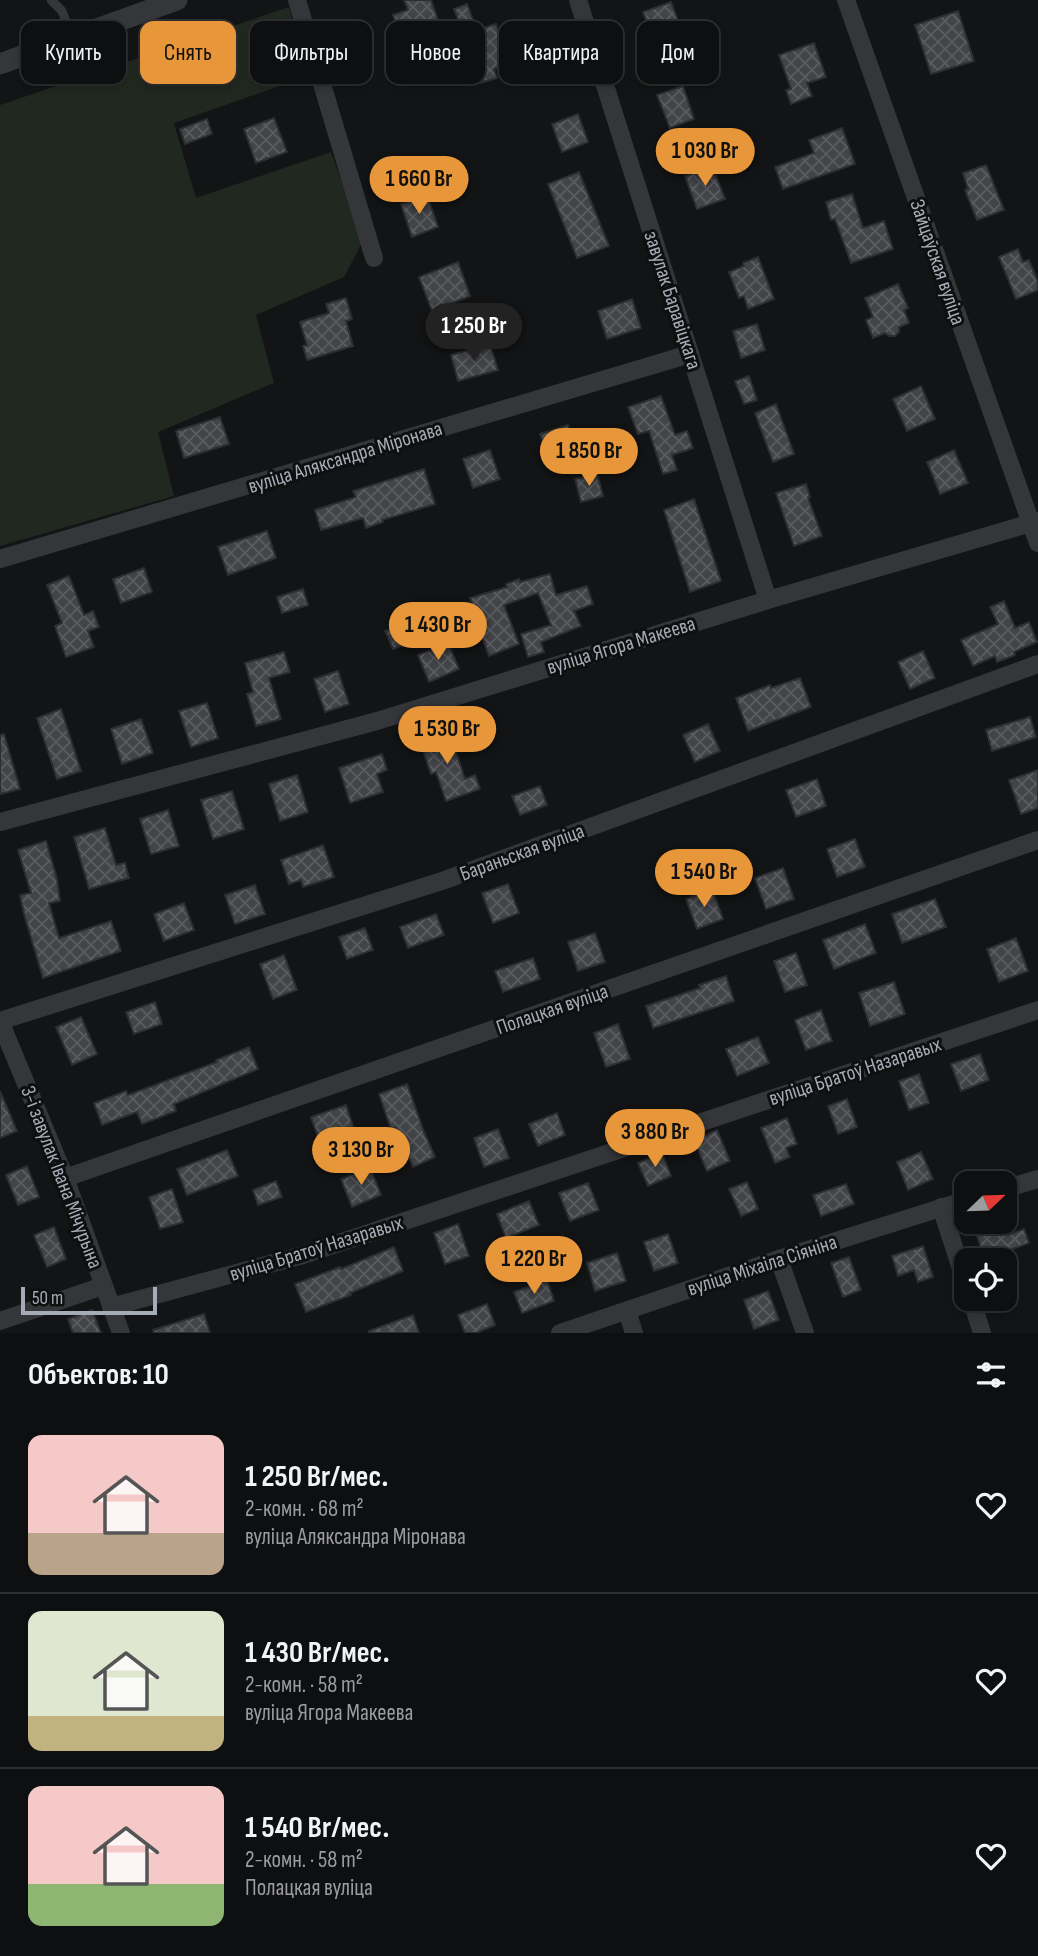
<!DOCTYPE html>
<html lang="ru">
<head>
<meta charset="utf-8">
<style>
  :root { --surface:#0e0f10; --page:#171819; --text:#f1f3f6; --muted:#9b9c9f; --line:#2e2f30; --accent:#e79739 }
  body { margin:0; font-family:"Sofia Sans Condensed",sans-serif; background:var(--page); color:var(--text); height:100vh; display:flex; flex-direction:column; font-size:26px; white-space:nowrap }
  * { box-sizing:border-box; margin:0 }
  p { font-size:23px; color:var(--muted) }
  .icon { flex:none; width:38px; height:38px; fill:none; stroke:currentColor; stroke-width:2; stroke-linecap:round; stroke-linejoin:round }
  .map { position:relative; height:1333px; overflow:hidden }
  .details { display:flex; flex-direction:column; background:var(--surface); flex:1 }
  .details>* { flex:none }
  .guide { position:absolute; left:21px; top:21px; width:998px; height:63px; display:flex; gap:14px }
  .needle { width:46px; rotate:67deg }
  .buttons { position:absolute; left:954px; top:1171px; display:grid; gap:14px }
  .buttons a { display:grid; place-items:center; width:63px; height:63px; border-radius:14px; background:var(--surface); box-shadow:0 4px 10px #0003,0 0 0 2px var(--line); font-size:35px }
  .scale { position:absolute; left:21px; bottom:18px; width:136px; box-sizing:border-box; padding-left:7px; border:4px solid #a6acb5; border-top:0; font-size:19px; line-height:24px; white-space:nowrap; color:#a6acb5; -webkit-text-stroke:5px #0e0f10; paint-order:stroke }
  .price { position:absolute; translate:-50% -60px; padding:0 16px; border-radius:24px; background:var(--accent); color:#111; font-size:23px; line-height:46px; filter:drop-shadow(0 2px 4px #0008) }
  .price::after { content:''; position:absolute; left:50%; top:42px; width:21px; height:16px; margin-left:-10px; background:inherit; clip-path:polygon(0 0,100% 0,50% 100%) }
  .price.active { background:#222; color:#fff }
  ul { padding:0; list-style:none }
  li { display:flex; align-items:center; gap:21px; height:175px; padding:0 28px }
  li+li { border-top:2px solid var(--line) }
  li span { display:grid; place-items:center; flex:none; width:196px; height:140px; border-radius:14px; color:#555 }
  li>.icon { margin-inline-start:auto }
  span .icon { width:84px; height:84px; fill:#fffc; stroke-width:1 }
  li b { font-size:30px }
  h2 { display:flex; justify-content:space-between; align-items:center; height:84px; padding:0 28px; font-size:30px }
  .pill { padding:0 24px; border-radius:14px; background:var(--surface); box-shadow:0 4px 10px #0003,0 0 0 2px var(--line); font-size:24px; line-height:63px }
  .pill.active { background:var(--accent); color:#111 }
  .map>svg:first-child { display:block }
  .green { fill:#202820 }
  .building { fill:url(#building-cross-hatch); stroke:#2d2e31; stroke-width:2 }
  .lines { fill:none; stroke-linecap:round; stroke-linejoin:round }
  .service { stroke:#35363a; stroke-width:9 }
  .minor { stroke:#35363a; stroke-width:18 }
  .tertiary { stroke:#35363a; stroke-width:21 }
  .labels { text-anchor:middle; stroke-width:6; stroke-linejoin:round; paint-order:stroke }
  .street-label { font-size:21px; fill:#a6acb5; stroke:#0e0f10 }
</style>
</head>
<body>
<div class="map">
<svg width="1038" height="1333" viewBox="0 0 1038 1333">
  <defs>
    <pattern id="building-cross-hatch" width="8" height="8" patternUnits="userSpaceOnUse" patternTransform="scale(1.75)"><rect width="8" height="8" fill="#424448"/><path d="M0 0l8 8M0 8l8-8" fill="none" stroke="#5a5c60"/></pattern>
  </defs>
  <rect width="100%" height="100%" fill="#131415"/>
  <polygon class="green" points="289,7 308,76 174,123 196,198 331,152 363,241 344,277 256,315 274,383 158,432 174,496 0,546 0,105"/>
  <g class="building">
    <polygon points="404,0 431,0 440,26 394,43 388,27 396,24 393,15 408,10"/>
    <polygon points="671,2 682,31 654,41 643,12"/>
    <polygon points="467,4 477,30 496,24 509,64 494,69 497,78 480,83 465,35 464,35 454,9"/>
    <polygon points="958,11 974,61 931,74 915,25"/>
    <polygon points="814,43 826,77 807,83 812,96 791,104 786,90 791,89 779,55"/>
    <polygon points="557,46 567,71 543,81 533,55"/>
    <polygon points="683,86 694,119 670,128 657,95"/>
    <polygon points="578,114 588,142 562,152 552,124"/>
    <polygon points="274,118 287,152 256,163 244,129"/>
    <polygon points="207,119 212,134 185,144 180,129"/>
    <polygon points="842,128 855,164 783,189 775,167 814,153 809,140"/>
    <polygon points="986,165 1004,210 977,220 965,190 968,189 963,173"/>
    <polygon points="712,166 725,199 697,209 685,176"/>
    <polygon points="579,172 609,246 577,258 548,184"/>
    <polygon points="852,194 863,228 884,221 893,249 851,263 835,219 831,220 826,202"/>
    <polygon points="427,195 438,227 412,237 401,204"/>
    <polygon points="1018,249 1023,262 1029,260 1038,282 1038,290 1016,299 999,257"/>
    <polygon points="758,257 774,299 748,309 744,296 739,298 729,272 744,266 743,263"/>
    <polygon points="458,262 470,296 432,311 419,277"/>
    <polygon points="898,284 908,308 904,310 909,323 899,327 899,332 895,336 889,336 885,333 873,338 866,320 873,317 865,298"/>
    <polygon points="346,298 352,319 346,321 353,346 307,360 303,346 307,345 300,322 329,313 326,304"/>
    <polygon points="632,299 641,328 607,339 598,311"/>
    <polygon points="757,324 765,350 741,358 733,331"/>
    <polygon points="490,344 498,370 458,381 451,355"/>
    <polygon points="749,376 757,400 744,404 735,381"/>
    <polygon points="921,386 935,419 907,431 893,399"/>
    <polygon points="661,396 675,435 687,431 693,448 672,455 677,470 663,474 649,431 638,434 628,407"/>
    <polygon points="776,404 794,454 773,462 755,413"/>
    <polygon points="220,417 229,444 184,458 176,431"/>
    <polygon points="568,425 580,458 552,468 540,434"/>
    <polygon points="490,450 500,479 473,488 463,459"/>
    <polygon points="954,450 968,483 940,494 927,462"/>
    <polygon points="424,469 435,504 382,520 383,522 366,528 363,518 321,530 315,510 356,497 353,491"/>
    <polygon points="597,473 603,496 581,502 575,479"/>
    <polygon points="806,484 810,497 808,498 822,536 794,546 776,493"/>
    <polygon points="694,499 721,581 690,592 664,510"/>
    <polygon points="267,531 276,558 228,575 218,547"/>
    <polygon points="144,568 152,592 121,603 113,579"/>
    <polygon points="550,574 556,595 587,586 593,604 574,611 581,626 541,642 544,652 528,657 521,634 551,625 538,593 504,605 519,644 489,656 476,621 470,598 507,587 506,584 519,579 520,582"/>
    <polygon points="69,576 84,615 93,611 99,627 88,631 94,647 66,657 55,626 62,623 47,585"/>
    <polygon points="303,589 308,605 282,613 277,597"/>
    <polygon points="1004,601 1015,628 1029,622 1037,642 1014,652 1015,655 997,662 995,656 973,666 961,640 998,624 990,607"/>
    <polygon points="400,625 407,644 393,649 385,631"/>
    <polygon points="448,643 459,669 429,682 418,655"/>
    <polygon points="923,651 935,678 910,689 898,662"/>
    <polygon points="284,652 290,672 269,678 281,719 256,726 247,694 253,692 245,663"/>
    <polygon points="338,671 349,704 325,712 314,679"/>
    <polygon points="800,678 811,707 748,731 736,698 770,685 771,688"/>
    <polygon points="207,703 218,738 191,747 179,711"/>
    <polygon points="61,709 81,771 57,779 37,718"/>
    <polygon points="1030,717 1036,737 992,751 986,730"/>
    <polygon points="141,719 153,753 122,764 111,729"/>
    <polygon points="708,724 720,751 695,762 683,735"/>
    <polygon points="449,730 465,779 475,775 480,789 446,801 436,772 431,774 419,739"/>
    <polygon points="4,734 20,789 0,794 0,735"/>
    <polygon points="382,754 387,770 377,774 383,792 350,803 339,768"/>
    <polygon points="1038,770 1038,808 1021,814 1009,780"/>
    <polygon points="297,775 308,812 280,821 269,784"/>
    <polygon points="817,779 826,806 796,817 786,790"/>
    <polygon points="540,786 547,805 520,815 512,796"/>
    <polygon points="232,791 244,829 213,839 201,800"/>
    <polygon points="168,810 179,846 151,854 140,819"/>
    <polygon points="105,828 116,865 125,863 129,878 89,889 74,837"/>
    <polygon points="855,839 865,867 837,877 827,849"/>
    <polygon points="46,841 57,879 60,901 49,903 59,938 111,921 121,951 43,978 24,914 20,895 31,893 18,850"/>
    <polygon points="323,845 334,877 303,887 301,880 289,884 281,860"/>
    <polygon points="783,868 794,899 766,909 755,878"/>
    <polygon points="508,884 519,913 493,923 482,893"/>
    <polygon points="255,885 265,914 235,924 225,895"/>
    <polygon points="712,889 723,919 697,929 686,899"/>
    <polygon points="935,899 946,927 902,943 892,914"/>
    <polygon points="184,903 194,930 164,941 154,914"/>
    <polygon points="436,914 444,935 408,948 400,927"/>
    <polygon points="865,924 876,953 834,969 823,940"/>
    <polygon points="365,928 373,950 347,959 339,937"/>
    <polygon points="595,933 605,962 578,971 568,942"/>
    <polygon points="1016,938 1028,971 999,982 987,949"/>
    <polygon points="796,953 807,985 785,992 774,961"/>
    <polygon points="284,955 297,990 273,999 260,964"/>
    <polygon points="533,958 540,979 503,992 495,971"/>
    <polygon points="726,976 734,1001 653,1028 646,1006 700,988 699,985"/>
    <polygon points="894,982 905,1014 870,1026 859,993"/>
    <polygon points="155,1002 162,1024 134,1034 126,1012"/>
    <polygon points="821,1010 832,1041 806,1050 795,1020"/>
    <polygon points="81,1017 97,1054 72,1065 56,1027"/>
    <polygon points="618,1024 630,1059 606,1067 594,1033"/>
    <polygon points="758,1037 769,1063 737,1076 726,1049"/>
    <polygon points="249,1047 258,1069 174,1104 176,1111 142,1124 137,1112 102,1125 94,1103 126,1091 128,1095 217,1062 216,1060"/>
    <polygon points="980,1054 989,1080 961,1091 951,1064"/>
    <polygon points="919,1074 929,1103 909,1110 899,1081"/>
    <polygon points="407,1084 424,1132 435,1157 413,1167 396,1128 391,1129 379,1094"/>
    <polygon points="0,1091 17,1131 0,1138"/>
    <polygon points="847,1099 857,1127 838,1134 828,1106"/>
    <polygon points="346,1105 354,1129 319,1140 311,1117"/>
    <polygon points="557,1113 565,1135 538,1146 529,1124"/>
    <polygon points="787,1118 797,1144 786,1148 790,1157 775,1163 761,1128"/>
    <polygon points="498,1129 509,1158 484,1167 474,1138"/>
    <polygon points="717,1130 730,1161 707,1171 694,1141"/>
    <polygon points="227,1150 238,1176 187,1195 177,1169"/>
    <polygon points="921,1152 933,1179 908,1190 897,1162"/>
    <polygon points="662,1153 671,1176 648,1186 638,1163"/>
    <polygon points="27,1166 39,1197 18,1205 6,1175"/>
    <polygon points="370,1167 381,1195 352,1207 341,1179"/>
    <polygon points="276,1181 282,1197 258,1205 253,1190"/>
    <polygon points="747,1182 758,1209 741,1216 729,1189"/>
    <polygon points="588,1183 599,1210 570,1221 559,1193"/>
    <polygon points="846,1184 854,1204 821,1216 813,1195"/>
    <polygon points="172,1189 183,1222 160,1229 149,1197"/>
    <polygon points="529,1201 539,1225 506,1238 497,1214"/>
    <polygon points="982,1222 1003,1222 1008,1235 1024,1229 1029,1243 985,1259 973,1225"/>
    <polygon points="458,1224 469,1256 445,1264 434,1233"/>
    <polygon points="54,1227 66,1259 47,1267 34,1235"/>
    <polygon points="668,1234 678,1263 654,1271 644,1242"/>
    <polygon points="923,1246 933,1277 918,1282 914,1270 898,1276 892,1256"/>
    <polygon points="394,1247 403,1271 350,1293 351,1295 306,1312 295,1284 340,1267 341,1269"/>
    <polygon points="617,1253 626,1281 595,1291 587,1263"/>
    <polygon points="849,1257 861,1290 843,1297 831,1263"/>
    <polygon points="547,1280 554,1301 522,1313 514,1292"/>
    <polygon points="768,1291 779,1320 754,1329 744,1300"/>
    <polygon points="487,1304 495,1325 476,1333 465,1333 458,1315"/>
    <polygon points="92,1310 101,1333 73,1333 68,1319"/>
    <polygon points="204,1314 210,1333 154,1333 153,1330"/>
    <polygon points="413,1315 419,1333 369,1333 369,1331"/>
  </g>
  <g class="lines">
    <polyline class="service" points="51,0 62,11 72,37"/>
    <g class="minor">
      <polyline points="297,0 374,258"/>
      <polyline points="578,0 768,600"/>
      <polyline points="846,0 1038,543"/>
      <polyline points="0,559 690,354"/>
      <polyline points="0,822 377,721 768,600 1038,521"/>
      <polyline points="0,1021 442,881 1038,664"/>
      <polyline points="0,1021 65,1178 121,1333"/>
      <polyline points="65,1178 1038,840"/>
      <polyline points="1004,1189 1038,1179"/>
      <polyline points="941,1207 966,1284"/>
      <polyline points="779,1259 805,1333"/>
      <polyline points="971,1298 982,1333"/>
      <polyline points="111,1307 303,1255 1038,1010"/>
      <polyline points="627,1311 634,1333"/>
      <polyline points="0,1321 103,1286"/>
      <polyline points="560,1333 779,1259 966,1200"/>
    </g>
    <polyline class="tertiary" points="0,64 177,0"/>
  </g>
  <g class="labels">
    <g class="street-label">
      <text transform="translate(938 262) rotate(71)" y="7">Зайцаўская вуліца</text>
      <text transform="translate(673 300) rotate(72)" y="7">завулак Баравіцкага</text>
      <text transform="translate(345 457) rotate(-17)" y="7">вуліца Аляксандра Міронава</text>
      <text transform="translate(621 645) rotate(-17)" y="7">вуліца Ягора Макеева</text>
      <text transform="translate(522 852) rotate(-20)" y="7">Бараньская вуліца</text>
      <text transform="translate(552 1009) rotate(-19)" y="7">Полацкая вуліца</text>
      <text transform="translate(855 1071) rotate(-18)" y="7">вуліца Братоў Назаравых</text>
      <text transform="translate(62 1177) rotate(69)" y="7">3-і завулак Івана Мічурына</text>
      <text transform="translate(316 1248) rotate(-17)" y="7">вуліца Братоў Назаравых</text>
      <text transform="translate(762 1265) rotate(-18)" y="7">вуліца Міхаіла Сіяніна</text>
    </g>
  </g>
</svg>
<div class="buttons">
<a><svg class="needle" viewBox="-14 -14 28 28"><path d="M0-13l5 13h-10z" fill="#e53935"/><path d="M0 13l5-13h-10z" fill="#9b9c9f"/></svg></a>
<a><svg class="icon" aria-label="locate" viewBox="0 0 24 24"><circle cx="12" cy="12" r="6"/><path d="M12 2v4M12 18v4M2 12h4M18 12h4"/></svg></a>
</div>
<div class="scale">50 m</div>
<b class="price" style="left:705px;top:188px">1 030 Br</b>
<b class="price" style="left:419px;top:216px">1 660 Br</b>
<b class="price active" style="left:474px;top:363px">1 250 Br</b>
<b class="price" style="left:589px;top:488px">1 850 Br</b>
<b class="price" style="left:438px;top:662px">1 430 Br</b>
<b class="price" style="left:447px;top:766px">1 530 Br</b>
<b class="price" style="left:704px;top:909px">1 540 Br</b>
<b class="price" style="left:655px;top:1169px">3 880 Br</b>
<b class="price" style="left:361px;top:1187px">3 130 Br</b>
<b class="price" style="left:534px;top:1296px">1 220 Br</b>
<div class="guide">
<a class="pill">Купить</a>
<a class="pill active">Снять</a>
<a class="pill">Фильтры</a>
<a class="pill">Новое</a>
<a class="pill">Квартира</a>
<a class="pill">Дом</a>
</div>
</div>
<section class="details">
<h2>Объектов: 10<svg class="icon" aria-label="filters" viewBox="0 0 24 24"><path d="M4 7h16M4 17h16"/><circle cx="9" cy="7" r="2"/><circle cx="15" cy="17" r="2"/></svg></h2>
<ul>
<li><span style="background:linear-gradient(#f6c9c9 70%,#b9a48a 0)"><svg class="icon" aria-label="home" viewBox="0 0 24 24"><path d="M3 11l9-7 9 7M6 9v11h12V9"/></svg></span><div><b>1 250 Br/мес.</b><p>2-комн. · 68 m²</p><p>вуліца Аляксандра Міронава</p></div><svg class="icon" aria-label="heart" viewBox="0 0 24 24"><path d="M12 20l-8-8c-3-5 5-10 8-4 3-6 11-1 8 4z"/></svg></li>
<li><span style="background:linear-gradient(#dfe7d0 75%,#c2b280 0)"><svg class="icon" aria-label="home" viewBox="0 0 24 24"><path d="M3 11l9-7 9 7M6 9v11h12V9"/></svg></span><div><b>1 430 Br/мес.</b><p>2-комн. · 58 m²</p><p>вуліца Ягора Макеева</p></div><svg class="icon" aria-label="heart" viewBox="0 0 24 24"><path d="M12 20l-8-8c-3-5 5-10 8-4 3-6 11-1 8 4z"/></svg></li>
<li><span style="background:linear-gradient(#f6c9c9 70%,#8fb573 0)"><svg class="icon" aria-label="home" viewBox="0 0 24 24"><path d="M3 11l9-7 9 7M6 9v11h12V9"/></svg></span><div><b>1 540 Br/мес.</b><p>2-комн. · 58 m²</p><p>Полацкая вуліца</p></div><svg class="icon" aria-label="heart" viewBox="0 0 24 24"><path d="M12 20l-8-8c-3-5 5-10 8-4 3-6 11-1 8 4z"/></svg></li>
</ul>
</section>
</body>
</html>
